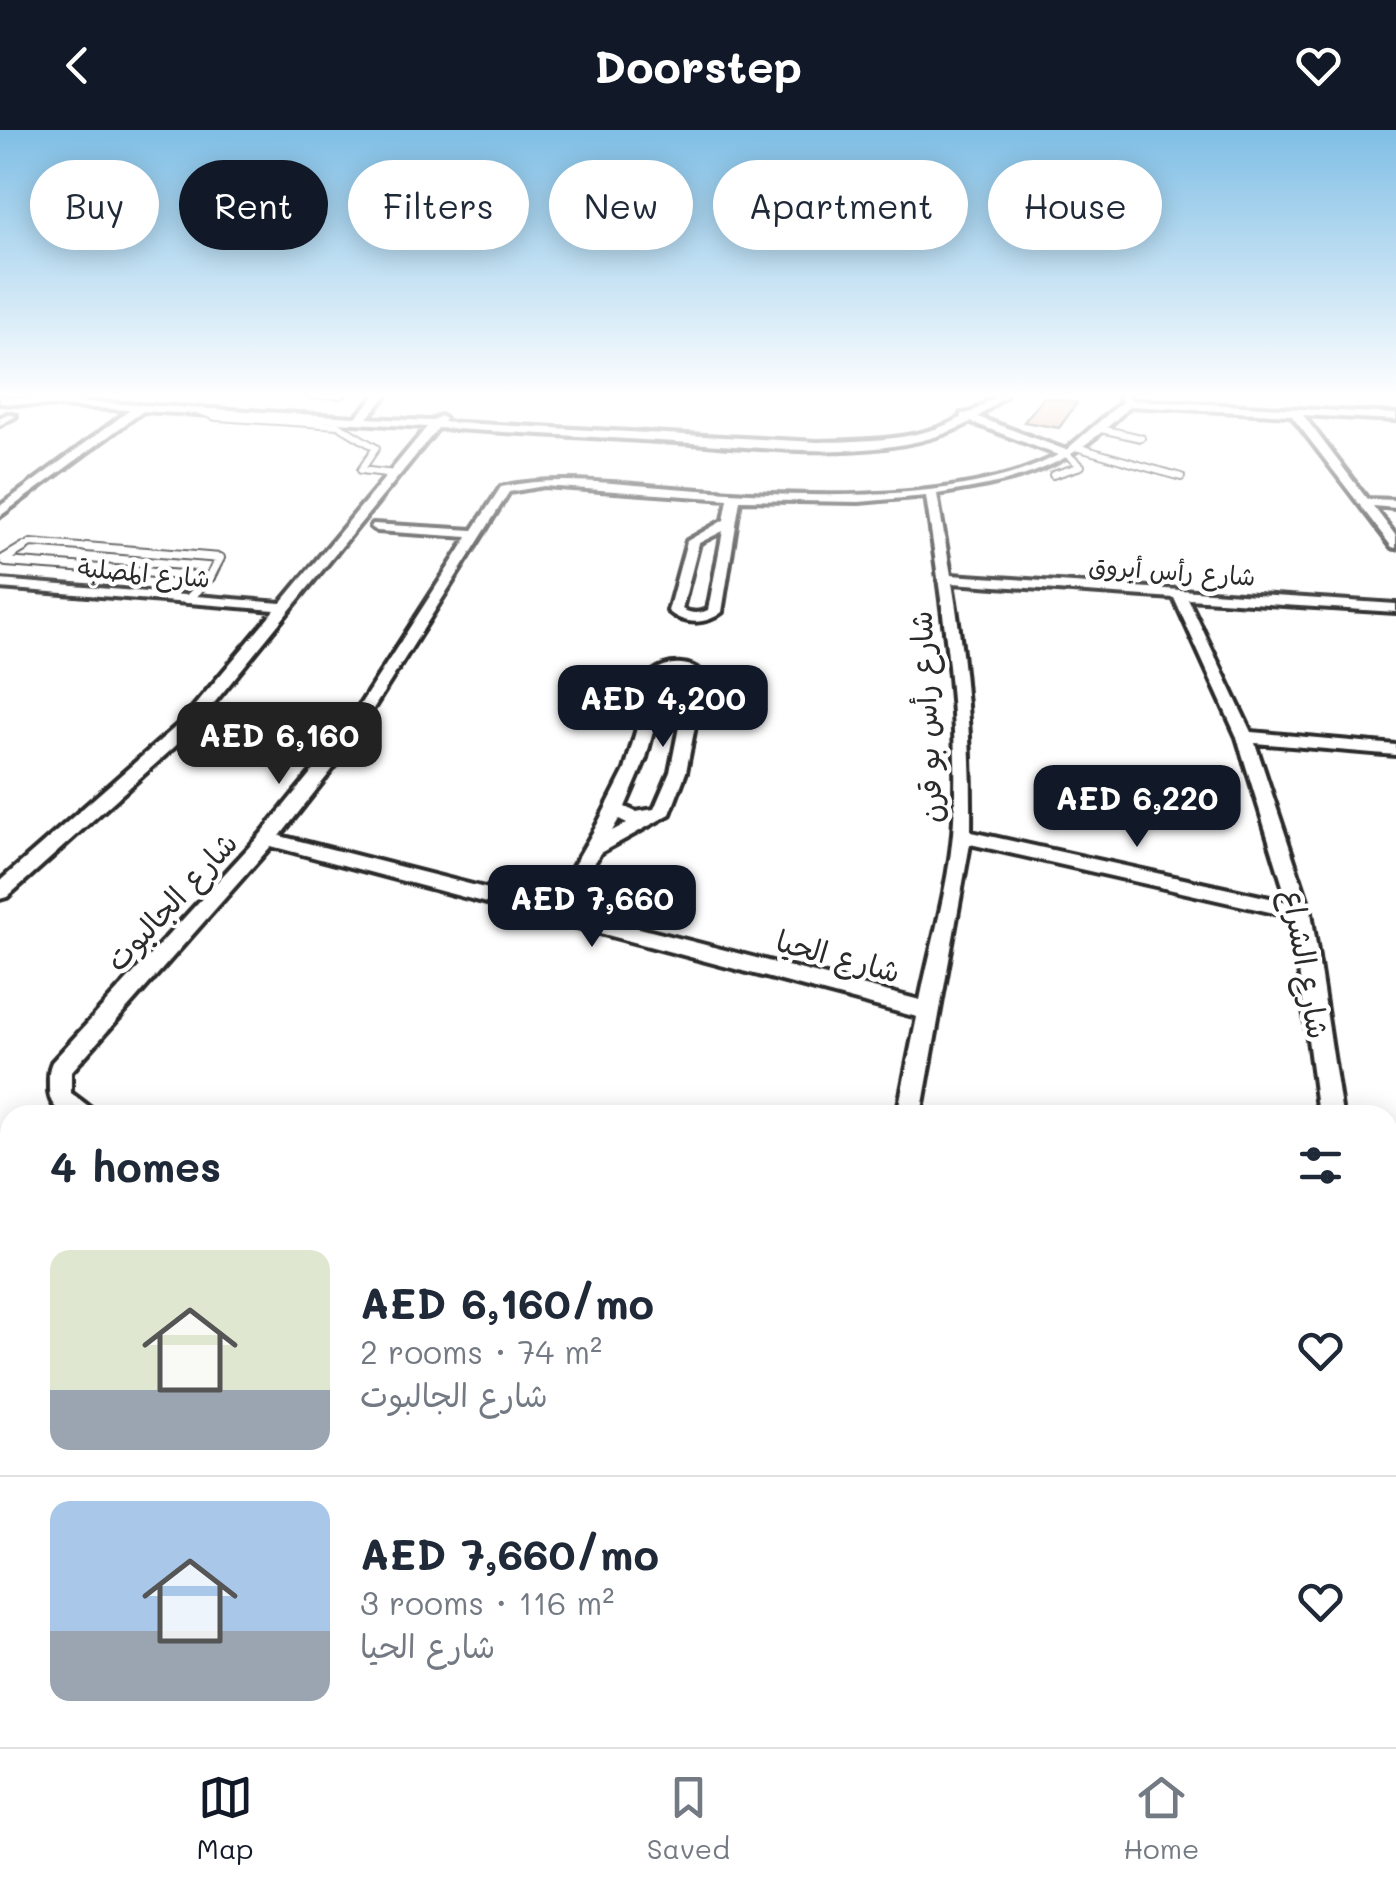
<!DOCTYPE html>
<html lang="en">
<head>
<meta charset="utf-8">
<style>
  :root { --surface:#fff; --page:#f2f2f3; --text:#1f2937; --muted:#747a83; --line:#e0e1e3; --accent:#111827 }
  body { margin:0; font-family:Mali,"Playpen Sans Arabic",sans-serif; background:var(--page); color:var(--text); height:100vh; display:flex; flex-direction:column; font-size:38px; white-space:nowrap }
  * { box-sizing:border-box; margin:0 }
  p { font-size:32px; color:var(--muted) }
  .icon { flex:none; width:55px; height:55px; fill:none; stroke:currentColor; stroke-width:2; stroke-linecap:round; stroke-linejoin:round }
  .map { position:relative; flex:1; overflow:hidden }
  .panel { position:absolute; left:0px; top:975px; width:1398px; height:642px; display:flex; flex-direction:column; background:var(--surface); border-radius:30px 30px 0 0; box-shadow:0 5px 25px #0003 }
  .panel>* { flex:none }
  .hud { position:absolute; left:30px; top:30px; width:1338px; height:90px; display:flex; gap:20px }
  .price { position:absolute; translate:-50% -85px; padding:0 22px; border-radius:20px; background:var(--accent); color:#fff; font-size:32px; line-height:65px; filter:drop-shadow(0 2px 5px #0008) }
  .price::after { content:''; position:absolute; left:50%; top:60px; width:30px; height:22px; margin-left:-15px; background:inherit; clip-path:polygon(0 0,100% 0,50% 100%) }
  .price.current { background:#222; color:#fff }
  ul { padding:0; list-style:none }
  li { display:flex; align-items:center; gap:30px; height:250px; padding:0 50px }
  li+li { border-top:2px solid var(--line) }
  li span { display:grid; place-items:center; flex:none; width:280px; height:200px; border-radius:20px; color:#555 }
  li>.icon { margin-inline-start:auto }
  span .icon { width:120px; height:120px; fill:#fffc; stroke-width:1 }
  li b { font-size:42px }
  h2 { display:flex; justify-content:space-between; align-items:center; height:120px; padding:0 50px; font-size:42px }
  .chip { padding:0 35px; border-radius:45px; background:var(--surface); box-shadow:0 5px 25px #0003; font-size:35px; line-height:90px }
  .chip.current { background:var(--accent); color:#fff }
  header { display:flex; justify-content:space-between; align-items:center; height:130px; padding:0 50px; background:var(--accent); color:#fff; font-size:45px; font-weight:800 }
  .menu { display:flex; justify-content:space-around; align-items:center; height:140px; border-top:2px solid var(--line); background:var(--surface); font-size:28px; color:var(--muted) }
  .menu a { display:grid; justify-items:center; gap:5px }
  .menu .current { color:var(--accent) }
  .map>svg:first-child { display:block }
  .building { fill:#dcae8e; stroke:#2b2b2b; stroke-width:2.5 }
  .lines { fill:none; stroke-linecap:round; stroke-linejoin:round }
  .lane-far3-casing { stroke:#2b2b2b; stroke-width:10 }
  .lane-far2-casing { stroke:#2b2b2b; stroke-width:12 }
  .lane-far1-casing { stroke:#2b2b2b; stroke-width:20 }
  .lane-casing { stroke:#2b2b2b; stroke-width:22 }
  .street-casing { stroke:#2b2b2b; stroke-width:8 }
  .secondary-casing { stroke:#2b2b2b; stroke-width:7 }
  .lane-far3 { stroke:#fff; stroke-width:6 }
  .lane-far2 { stroke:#fff; stroke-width:8 }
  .lane-far1 { stroke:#fff; stroke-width:12 }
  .lane { stroke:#fff; stroke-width:15 }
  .street { fill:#fff; fill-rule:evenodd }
  .secondary { fill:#fff; fill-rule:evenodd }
  .labels { text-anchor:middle; stroke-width:9; stroke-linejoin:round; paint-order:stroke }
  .far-street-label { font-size:25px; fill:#2b2b2b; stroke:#fff }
  .street-label { font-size:30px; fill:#2b2b2b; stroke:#fff }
</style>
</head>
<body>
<header><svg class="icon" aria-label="back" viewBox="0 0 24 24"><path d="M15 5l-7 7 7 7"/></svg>Doorstep<svg class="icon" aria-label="heart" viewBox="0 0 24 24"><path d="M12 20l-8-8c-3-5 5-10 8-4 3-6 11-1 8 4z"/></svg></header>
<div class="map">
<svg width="1396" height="1617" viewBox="0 0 1396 1617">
  <rect width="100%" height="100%" fill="#fff"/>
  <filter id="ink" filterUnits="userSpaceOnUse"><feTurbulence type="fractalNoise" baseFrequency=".01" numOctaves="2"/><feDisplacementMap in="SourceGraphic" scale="20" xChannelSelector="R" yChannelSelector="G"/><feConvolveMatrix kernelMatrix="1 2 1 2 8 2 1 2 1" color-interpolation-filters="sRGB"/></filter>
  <g filter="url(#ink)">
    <polygon class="building" points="1044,267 1077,273 1059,298 1024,292"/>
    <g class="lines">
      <defs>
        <g id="lane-far3">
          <polyline points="310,265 342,265"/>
          <polyline points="200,281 216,287 338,295 376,318 361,340 395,344"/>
          <polyline points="1101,299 1141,308"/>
          <polyline points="1076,317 1181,347"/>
          <polyline points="1053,345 1081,336 1066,324"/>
          <polyline points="19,420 31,413 117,420"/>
        </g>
        <g id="lane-far2">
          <polyline points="24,417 4,429 6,432 210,447"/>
          <polyline points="86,417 220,428 210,447"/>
          <polyline points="188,469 210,447"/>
        </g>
        <polyline id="lane-far1" points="1388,1136 1396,1138"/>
        <g id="lane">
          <polyline points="0,1471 10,1476"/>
          <polyline points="187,1617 189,1608"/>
        </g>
        <g id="street">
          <path d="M376,265H387L367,288L432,291L440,286L445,289L443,292L818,312C866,311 918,311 961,288V284C980,284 987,265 1006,265L978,287L1066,320L1122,272L1119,265H1129L1131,270L1396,284V290L1303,285L1367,369L1396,370V378L1373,376L1396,406V418L1392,417L1291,285L1130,276C1066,340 1024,350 937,364L951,445L1396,474V482L1188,469L1251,602L1396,615V625L1255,613L1311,782L1342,985H1318L1292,787L970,714L921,985H897L917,887L271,716L71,942V963L91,978L95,985C71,985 48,986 49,956C49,947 48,941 52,932L261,704L328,622L190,603L7,767L0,769V751L180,593L275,480L0,458V450L281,473L427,297L143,281L0,386V376L130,280L0,273V267L356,287ZM971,292L1058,325C959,379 770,366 660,357C607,353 554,346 501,357L473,400L373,394L371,397L377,401L468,407L336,612L197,594L438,298C517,303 596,307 676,312C765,317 889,336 971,292ZM544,356L728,369L724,390L687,411L668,481C684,495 706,495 722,482L740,370L859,372L926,366C942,474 962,595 953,704C948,759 931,816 920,870L569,780L600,723L670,684L686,642L705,545C691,531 669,530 653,542L625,640L597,695L551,775L280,706L346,622L509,362ZM723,401L708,480C699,484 691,484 682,479L699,413ZM952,453L1174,468L1237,607L1288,772L971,702C972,619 966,535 952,453ZM680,542L689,546L670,642L654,679L636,682L625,677L646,628L668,545ZM619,689L627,693L612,701Z"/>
          <polygon points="7,284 16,286 0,295 0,288"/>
          <polygon points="1388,1324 1396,1327 1396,1403 1388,1400"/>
          <polygon points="452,1608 486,1608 483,1617 449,1617"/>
          <polygon points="506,1608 540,1608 538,1617 504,1617"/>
        </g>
        <g id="secondary">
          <polygon points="0,1285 10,1289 10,1329 0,1325"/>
          <polygon points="0,1388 10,1392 10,1435 0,1431"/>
          <polygon points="264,1608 317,1608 321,1617 268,1617"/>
          <polygon points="366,1608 429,1608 433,1617 370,1617"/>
          <polygon points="630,1608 694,1608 698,1617 634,1617"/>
        </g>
      </defs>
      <use href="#lane-far3" class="lane-far3-casing"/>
      <use href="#lane-far2" class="lane-far2-casing"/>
      <use href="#lane-far1" class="lane-far1-casing"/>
      <use href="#lane" class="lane-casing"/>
      <use href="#street" class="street-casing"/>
      <use href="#secondary" class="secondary-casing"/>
      <use href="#lane-far3" class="lane-far3"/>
      <use href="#lane-far2" class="lane-far2"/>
      <use href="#lane-far1" class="lane-far1"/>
      <use href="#lane" class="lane"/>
      <use href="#street" class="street"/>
      <use href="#secondary" class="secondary"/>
    </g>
  </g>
  <linearGradient id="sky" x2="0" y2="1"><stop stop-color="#7fbee5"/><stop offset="0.54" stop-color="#fff"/><stop offset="1" stop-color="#fff" stop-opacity="0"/></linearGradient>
  <rect width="1396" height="492" fill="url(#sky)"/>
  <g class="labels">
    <g class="far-street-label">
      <text transform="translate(1172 441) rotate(4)" y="9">شارع رأس أبروق</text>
      <text transform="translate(144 443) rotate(5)" y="9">شارع المصلبة</text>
    </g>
    <g class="street-label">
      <text transform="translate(927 587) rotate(-93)" y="10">شارع رأس بو قرن</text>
      <text transform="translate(172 772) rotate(-47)" y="10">شارع الجالبوت</text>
      <text transform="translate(838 827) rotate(15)" y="10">شارع الحيا</text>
      <text transform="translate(1305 834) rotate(80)" y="10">شارع الشراع</text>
    </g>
  </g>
</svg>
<b class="price" style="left:663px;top:620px">AED 4,200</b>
<b class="price current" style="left:279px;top:657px">AED 6,160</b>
<b class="price" style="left:1137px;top:720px">AED 6,220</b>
<b class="price" style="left:592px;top:820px">AED 7,660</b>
<div class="hud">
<a class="chip">Buy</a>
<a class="chip current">Rent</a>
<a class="chip">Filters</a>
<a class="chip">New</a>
<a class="chip">Apartment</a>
<a class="chip">House</a>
</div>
<section class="panel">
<h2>4 homes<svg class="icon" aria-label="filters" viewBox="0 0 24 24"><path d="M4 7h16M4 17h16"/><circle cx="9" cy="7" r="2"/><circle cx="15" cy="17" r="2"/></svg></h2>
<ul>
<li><span style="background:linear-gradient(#dfe7d0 70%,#9aa5b1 0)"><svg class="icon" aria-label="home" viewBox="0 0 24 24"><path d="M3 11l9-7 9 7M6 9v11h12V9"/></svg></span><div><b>AED 6,160/mo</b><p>2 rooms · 74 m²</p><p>شارع الجالبوت</p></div><svg class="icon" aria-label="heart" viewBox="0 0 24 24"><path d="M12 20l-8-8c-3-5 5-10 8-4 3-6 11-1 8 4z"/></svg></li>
<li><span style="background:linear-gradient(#a9c7e8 65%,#9aa5b1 0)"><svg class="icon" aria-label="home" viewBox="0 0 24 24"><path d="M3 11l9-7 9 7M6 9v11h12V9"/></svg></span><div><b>AED 7,660/mo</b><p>3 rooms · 116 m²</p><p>شارع الحيا</p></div><svg class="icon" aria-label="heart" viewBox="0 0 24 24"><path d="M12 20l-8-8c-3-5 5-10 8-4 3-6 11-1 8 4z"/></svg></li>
</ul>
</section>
</div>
<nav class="menu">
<a class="current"><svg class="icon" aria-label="map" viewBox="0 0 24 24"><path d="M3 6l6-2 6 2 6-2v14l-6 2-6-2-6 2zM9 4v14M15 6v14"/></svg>Map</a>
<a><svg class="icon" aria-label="saved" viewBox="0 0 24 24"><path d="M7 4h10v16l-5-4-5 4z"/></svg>Saved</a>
<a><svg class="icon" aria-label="home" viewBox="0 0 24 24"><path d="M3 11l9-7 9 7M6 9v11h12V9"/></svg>Home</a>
</nav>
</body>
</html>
